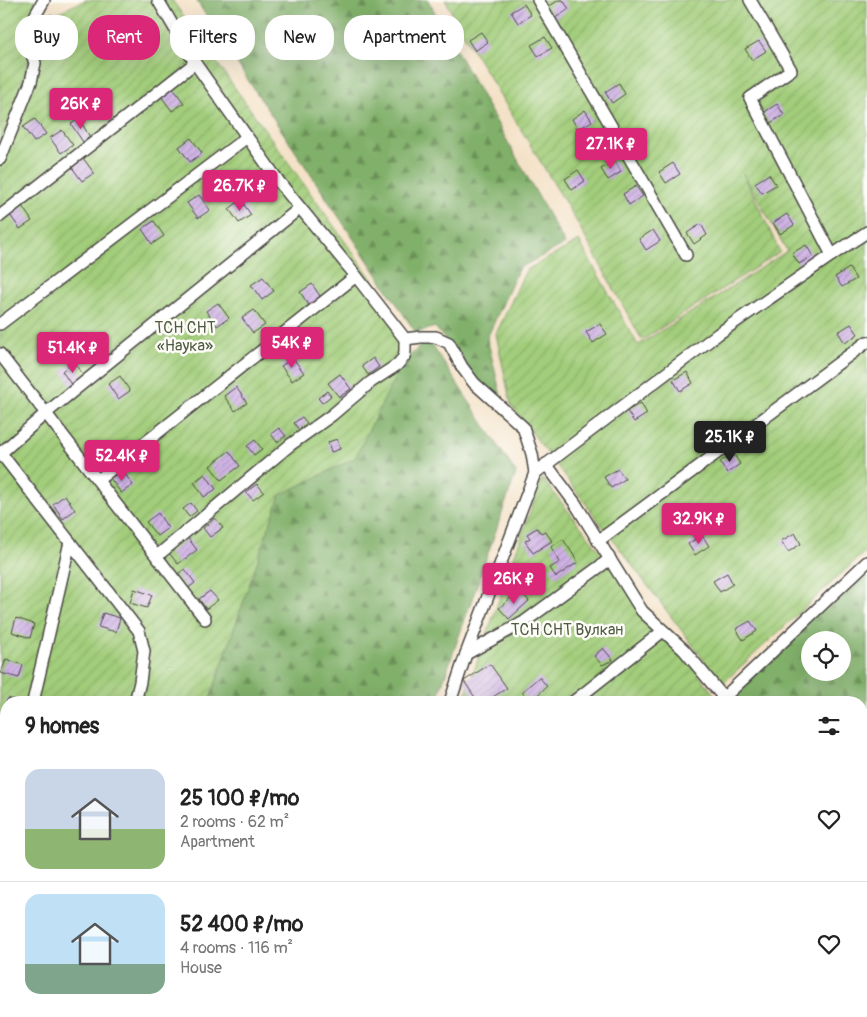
<!DOCTYPE html>
<html lang="en">
<head>
<meta charset="utf-8">
<style>
  :root { --surface:#fff; --page:#f2f2f2; --text:#222; --muted:#767676; --line:#e0e0e0; --accent:#db2777 }
  body { margin:0; font-family:Pangolin,sans-serif; background:var(--page); color:var(--text); height:100vh; display:flex; flex-direction:column; font-size:19px; white-space:nowrap }
  * { box-sizing:border-box; margin:0 }
  p { font-size:16px; color:var(--muted) }
  .icon { flex:none; width:28px; height:28px; fill:none; stroke:currentColor; stroke-width:2; stroke-linecap:round; stroke-linejoin:round }
  .map { position:relative; flex:1; overflow:hidden }
  .details { position:absolute; left:0px; top:696px; width:868px; height:321px; display:flex; flex-direction:column; background:var(--surface); border-radius:20px 20px 0 0; box-shadow:0 5px 20px #0002 }
  .details>* { flex:none }
  .top-card { position:absolute; left:15px; top:15px; width:500px; height:45px; display:flex; gap:10px }
  .fabs { position:absolute; left:801px; top:631px; display:grid; gap:10px }
  .fabs a { display:grid; place-items:center; width:50px; height:50px; border-radius:50%; background:var(--surface); box-shadow:0 5px 20px #0002; font-size:25px }
  .price { position:absolute; translate:-50% -42px; padding:0 11px; border-radius:5px; background:var(--accent); color:#fff; font-size:16px; line-height:32px; filter:drop-shadow(0 1px 2px #0008) }
  .price::after { content:''; position:absolute; left:50%; top:30px; width:15px; height:11px; margin-left:-8px; background:inherit; clip-path:polygon(0 0,100% 0,50% 100%) }
  .price.active { background:#222; color:#fff }
  ul { padding:0; list-style:none }
  li { display:flex; align-items:center; gap:15px; height:125px; padding:0 25px }
  li+li { border-top:1px solid var(--line) }
  li span { display:grid; place-items:center; flex:none; width:140px; height:100px; border-radius:15px; color:#555 }
  li>.icon { margin-inline-start:auto }
  span .icon { width:60px; height:60px; fill:#fffc; stroke-width:1 }
  li b { font-size:21px }
  h2 { display:flex; justify-content:space-between; align-items:center; height:60px; padding:0 25px; font-size:21px }
  .chip { padding:0 18px; border-radius:20px; background:var(--surface); box-shadow:0 5px 20px #0002; font-size:18px; line-height:45px }
  .chip.active { background:var(--accent); color:#fff }
  .map>svg:first-child { display:block }
  .forest { fill:url(#forest-firs); stroke:#566e4a; fill-rule:evenodd }
  .garden { fill:url(#garden-furrows); stroke:#667c52 }
  .building { fill:url(#building-hatch) }
  .lines { fill:none; stroke-linecap:round; stroke-linejoin:round }
  .minor-casing { stroke:#494643; stroke-width:14 }
  .minor { stroke:#fff; stroke-width:11 }
  .labels { text-anchor:middle; stroke-width:5; stroke-linejoin:round; paint-order:stroke }
  .park-label { font-size:16px; fill:#4f5c43; stroke:#fdfcf7 }
</style>
</head>
<body>
<div class="map">
<svg width="867" height="1017" viewBox="0 0 867 1017">
  <defs>
    <pattern id="forest-firs" width="22" height="20" patternUnits="userSpaceOnUse" patternTransform="scale(1.25)"><rect width="22" height="20" fill="#81b06a"/><path d="M5 1l3.5 6h-7zM16 11l3.5 6h-7z" fill="#6a8f57"/></pattern>
    <pattern id="garden-furrows" width="10" height="10" patternUnits="userSpaceOnUse" patternTransform="scale(1.25)"><rect width="10" height="10" fill="#a2cd7a"/><path d="M-1 1l2-2M0 10L10 0M9 11l2-2" fill="none" stroke="#8cb06a"/></pattern>
    <pattern id="building-hatch" width="6" height="6" patternUnits="userSpaceOnUse" patternTransform="scale(1.25)"><rect width="6" height="6" fill="#d1b4e7"/><path d="M-1 1l2-2M0 6l6-6M5 7l2-2" fill="none" stroke="#aa93bb"/></pattern>
  </defs>
  <rect width="100%" height="100%" fill="#fdfcf7"/>
  <filter id="ink" filterUnits="userSpaceOnUse"><feTurbulence type="fractalNoise" baseFrequency=".02" numOctaves="2"/><feDisplacementMap in="SourceGraphic" scale="10" xChannelSelector="R" yChannelSelector="G"/><feConvolveMatrix kernelMatrix="1 2 1 2 8 2 1 2 1" color-interpolation-filters="sRGB"/></filter>
  <filter id="wash" filterUnits="userSpaceOnUse"><feTurbulence type="fractalNoise" baseFrequency=".0096" numOctaves="4" result="noise"/><feDisplacementMap in="SourceGraphic" scale="20" xChannelSelector="R" yChannelSelector="G"/><feGaussianBlur stdDeviation="1.12" result="paint"/><feColorMatrix in="noise" values="0 0 0 0 0 0 0 0 0 0 0 0 0 0 0 0 0 1.4 0 .05"/><feComposite in="paint" operator="in"/></filter>
  <g filter="url(#wash)">
    <rect width="100%" height="100%" fill="#f4e2c8"/>
    <g class="forest">
      <polygon points="196,0 428,0 565,244 519,268 487,338 506,416 435,327 416,333 244,74"/>
      <polygon points="428,339 516,473 436,702 209,702 280,495 355,458 402,363"/>
      <path d="M867,562V750L861,744V702H743L730,696ZM810,640H842V672H810Z"/>
      <polygon points="861,752 867,759 867,984 861,978"/>
      <polygon points="103,1011 329,1011 327,1017 101,1017"/>
    </g>
    <g class="garden">
      <polygon points="0,0 48,0 0,151"/>
      <polygon points="86,0 172,0 389,303 402,363 355,458 280,495 209,702 6,702 6,1011 103,1011 101,1017 0,1017 0,158 43,19"/>
      <polygon points="445,0 867,0 867,550 722,684 511,405 496,334 526,270 579,241 638,345 713,299 787,251 743,173 780,252 642,340 574,217 469,44"/>
      <polygon points="542,478 714,694 715,702 463,702"/>
      <polygon points="861,1002 867,1007 867,1017 722,1017 729,1011 861,1011"/>
      <polygon points="356,1011 708,1011 701,1017 353,1017"/>
    </g>
    <g id="blocks">
      <g class="building">
        <polygon points="559,0 563,0 569,9 555,18 548,7"/>
        <polygon points="524,4 531,15 518,23 511,12"/>
        <polygon points="51,14 65,31 48,46 34,29"/>
        <polygon points="481,32 488,42 475,51 468,40"/>
        <polygon points="545,37 552,48 538,56 531,45"/>
        <polygon points="759,41 766,51 752,60 745,49"/>
        <polygon points="619,83 625,94 612,103 605,92"/>
        <polygon points="173,88 184,103 172,111 161,96"/>
        <polygon points="777,104 784,115 770,123 763,113"/>
        <polygon points="585,110 592,121 578,130 572,119"/>
        <polygon points="35,119 46,134 34,142 23,127"/>
        <polygon points="79,119 90,137 83,142 71,124"/>
        <polygon points="62,130 73,145 61,153 50,138"/>
        <polygon points="599,135 606,146 592,154 586,143"/>
        <polygon points="191,138 202,153 190,162 179,147"/>
        <polygon points="83,158 94,173 82,181 71,166"/>
        <polygon points="615,161 621,172 608,180 601,169"/>
        <polygon points="673,163 680,174 666,183 659,172"/>
        <polygon points="578,170 585,181 572,190 565,179"/>
        <polygon points="769,174 776,185 762,193 755,183"/>
        <polygon points="636,186 643,196 629,205 623,194"/>
        <polygon points="199,195 210,210 198,218 187,203"/>
        <polygon points="241,200 251,215 239,223 229,209"/>
        <polygon points="22,206 32,221 20,229 10,215"/>
        <polygon points="787,214 794,225 780,234 773,223"/>
        <polygon points="154,221 164,236 152,244 142,229"/>
        <polygon points="701,224 707,235 694,244 687,233"/>
        <polygon points="653,230 660,241 646,250 639,239"/>
        <polygon points="806,245 813,256 799,264 792,253"/>
        <polygon points="849,268 856,279 842,287 835,277"/>
        <polygon points="263,277 274,291 262,300 251,285"/>
        <polygon points="312,284 322,299 310,307 300,292"/>
        <polygon points="218,303 229,318 217,326 206,311"/>
        <polygon points="254,310 265,325 253,333 242,318"/>
        <polygon points="600,324 607,334 593,343 586,332"/>
        <polygon points="851,324 858,334 845,343 838,332"/>
        <polygon points="293,358 304,373 292,381 281,366"/>
        <polygon points="373,358 379,367 368,375 362,366"/>
        <polygon points="74,362 84,377 72,386 62,371"/>
        <polygon points="687,372 693,383 680,391 673,380"/>
        <polygon points="340,374 351,389 339,397 328,383"/>
        <polygon points="120,376 130,391 118,399 108,384"/>
        <polygon points="236,387 247,403 235,411 224,396"/>
        <polygon points="327,391 331,396 322,403 318,398"/>
        <polygon points="641,403 647,414 634,422 627,411"/>
        <polygon points="302,417 307,423 299,430 294,423"/>
        <polygon points="279,428 286,436 277,442 271,434"/>
        <polygon points="337,439 340,449 331,452 328,442"/>
        <polygon points="255,440 262,449 254,455 247,446"/>
        <polygon points="229,451 240,466 221,480 210,466"/>
        <polygon points="733,453 740,464 727,473 720,462"/>
        <polygon points="618,469 625,479 611,488 604,477"/>
        <polygon points="122,470 133,485 121,493 110,478"/>
        <polygon points="205,474 216,489 204,497 194,482"/>
        <polygon points="257,484 264,492 253,500 246,492"/>
        <polygon points="65,495 75,510 63,519 53,504"/>
        <polygon points="191,503 197,511 189,517 183,509"/>
        <polygon points="158,513 168,528 157,536 146,522"/>
        <polygon points="215,518 223,528 210,537 203,528"/>
        <polygon points="537,528 541,533 545,531 552,541 533,553 525,541 530,538 527,534"/>
        <polygon points="795,533 801,544 788,552 781,541"/>
        <polygon points="702,535 709,546 695,555 688,544"/>
        <polygon points="188,538 197,550 178,564 169,553"/>
        <polygon points="563,539 578,562 556,577 550,568 560,562 551,547"/>
        <polygon points="185,569 195,583 187,589 176,575"/>
        <polygon points="727,573 733,584 720,592 713,581"/>
        <polygon points="134,589 152,595 147,608 130,603"/>
        <polygon points="520,590 529,601 509,619 499,608"/>
        <polygon points="210,591 218,600 206,609 199,599"/>
        <polygon points="103,613 120,618 116,632 98,627"/>
        <polygon points="16,618 34,624 30,638 12,632"/>
        <polygon points="750,621 757,631 743,640 736,629"/>
        <polygon points="603,648 613,660 602,665 594,656"/>
        <polygon points="6,659 23,665 19,678 1,673"/>
        <polygon points="490,664 507,688 485,702 478,702 464,681"/>
        <polygon points="539,677 547,686 530,702 522,692"/>
        <polygon points="596,696 600,702 585,702"/>
        <polygon points="8,698 19,702 6,702"/>
        <polygon points="0,749 4,750 0,763"/>
        <polygon points="0,941 6,943 6,958 0,956"/>
        <polygon points="503,1011 524,1011 528,1017 503,1017 500,1013"/>
        <polygon points="565,1011 589,1011 582,1017 570,1017"/>
      </g>
    </g>
  </g>
  <g filter="url(#ink)">
    <use href="#blocks" fill-opacity="0" stroke="#494643" stroke-width="1"/>
    <g class="lines">
      <defs>
        <g id="minor">
          <polyline points="538,0 686,255"/>
          <polyline points="750,0 791,70 750,98 832,255"/>
          <polyline points="0,159 31,82 35,63 28,43 35,16 44,0"/>
          <polyline points="0,216 195,63"/>
          <polyline points="0,324 247,137"/>
          <polyline points="405,339 421,337 436,337 449,343 462,367 474,383 523,427 532,454 535,473"/>
          <polyline points="0,354 205,619"/>
          <polyline points="0,452 139,631 144,651 140,682 135,702"/>
          <polyline points="0,456 1,453 46,413 300,208"/>
          <polyline points="546,464 575,503 642,611 684,650 724,698 724,702"/>
          <polyline points="98,480 356,276"/>
          <polyline points="598,541 867,342"/>
          <polyline points="157,556 290,445 332,415 371,382 397,365 404,357 405,351 405,339 356,276 279,182 195,63 158,0"/>
          <polyline points="466,654 524,622 610,559"/>
          <polyline points="33,702 70,542"/>
          <polyline points="450,702 466,654 535,473 718,334 832,255 867,232"/>
          <polyline points="573,702 663,631"/>
          <polyline points="719,702 867,562"/>
          <polyline points="0,846 6,819"/>
          <polyline points="0,978 6,987"/>
          <polyline points="861,985 867,990"/>
          <polyline points="25,1011 29,1017"/>
          <polyline points="488,1011 493,1017"/>
          <polyline points="51,1017 52,1011"/>
          <polyline points="343,1017 345,1011"/>
          <polyline points="472,1017 480,1011"/>
          <polyline points="623,1017 630,1011"/>
          <polyline points="712,1017 719,1011"/>
        </g>
      </defs>
      <use href="#minor" class="minor-casing"/>
      <use href="#minor" class="minor"/>
    </g>
  </g>
  <g class="labels">
    <g class="park-label">
      <text x="185" y="333">ТСН СНТ<tspan x="185" dy="18">«Наука»</tspan></text>
      <text x="567" y="635">ТСН СНТ Вулкан</text>
    </g>
  </g>
</svg>
<div class="fabs">
<a><svg class="icon" aria-label="locate" viewBox="0 0 24 24"><circle cx="12" cy="12" r="6"/><path d="M12 2v4M12 18v4M2 12h4M18 12h4"/></svg></a>
</div>
<b class="price" style="left:81px;top:130px">26K ₽</b>
<b class="price" style="left:611px;top:170px">27.1K ₽</b>
<b class="price" style="left:240px;top:212px">26.7K ₽</b>
<b class="price" style="left:292px;top:369px">54K ₽</b>
<b class="price" style="left:73px;top:374px">51.4K ₽</b>
<b class="price active" style="left:730px;top:463px">25.1K ₽</b>
<b class="price" style="left:122px;top:482px">52.4K ₽</b>
<b class="price" style="left:699px;top:545px">32.9K ₽</b>
<b class="price" style="left:514px;top:605px">26K ₽</b>
<div class="top-card">
<a class="chip">Buy</a>
<a class="chip active">Rent</a>
<a class="chip">Filters</a>
<a class="chip">New</a>
<a class="chip">Apartment</a>
</div>
<section class="details">
<h2>9 homes<svg class="icon" aria-label="filters" viewBox="0 0 24 24"><path d="M4 7h16M4 17h16"/><circle cx="9" cy="7" r="2"/><circle cx="15" cy="17" r="2"/></svg></h2>
<ul>
<li><span style="background:linear-gradient(#c9d6e8 60%,#8fb573 0)"><svg class="icon" aria-label="home" viewBox="0 0 24 24"><path d="M3 11l9-7 9 7M6 9v11h12V9"/></svg></span><div><b>25 100 ₽/mo</b><p>2 rooms · 62 m²</p><p>Apartment</p></div><svg class="icon" aria-label="heart" viewBox="0 0 24 24"><path d="M12 20l-8-8c-3-5 5-10 8-4 3-6 11-1 8 4z"/></svg></li>
<li><span style="background:linear-gradient(#bfe0f5 70%,#7fa58c 0)"><svg class="icon" aria-label="home" viewBox="0 0 24 24"><path d="M3 11l9-7 9 7M6 9v11h12V9"/></svg></span><div><b>52 400 ₽/mo</b><p>4 rooms · 116 m²</p><p>House</p></div><svg class="icon" aria-label="heart" viewBox="0 0 24 24"><path d="M12 20l-8-8c-3-5 5-10 8-4 3-6 11-1 8 4z"/></svg></li>
</ul>
</section>
</div>
</body>
</html>
